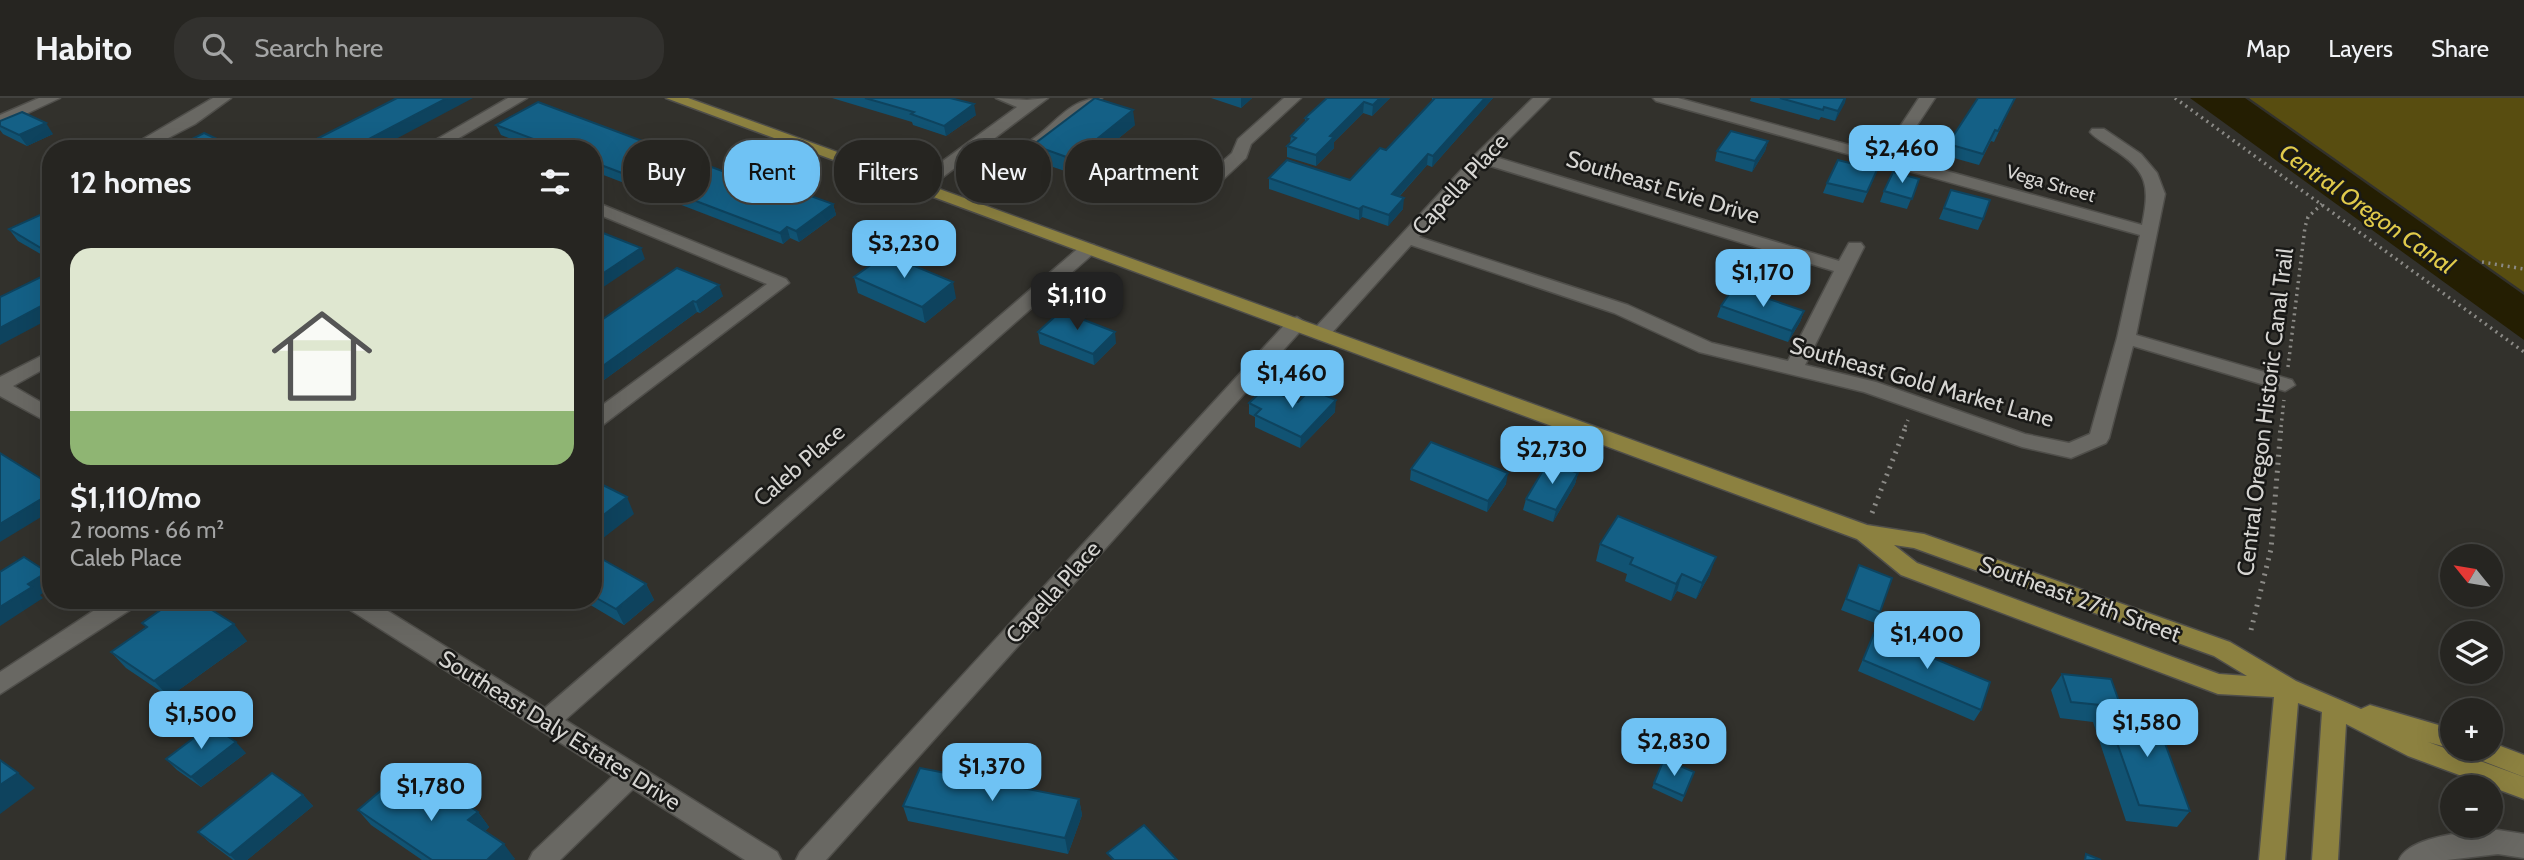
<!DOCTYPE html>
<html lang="en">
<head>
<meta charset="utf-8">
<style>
  :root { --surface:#262521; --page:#32312e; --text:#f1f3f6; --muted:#a4a5a5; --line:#42423f; --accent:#6fc2f4 }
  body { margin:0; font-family:Cabin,sans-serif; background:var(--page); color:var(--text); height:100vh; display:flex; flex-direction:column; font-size:26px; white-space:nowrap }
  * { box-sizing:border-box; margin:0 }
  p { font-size:23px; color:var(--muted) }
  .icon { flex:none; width:38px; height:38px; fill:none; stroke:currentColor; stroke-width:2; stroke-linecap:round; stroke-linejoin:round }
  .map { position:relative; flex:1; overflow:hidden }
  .drawer { position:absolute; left:42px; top:42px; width:560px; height:469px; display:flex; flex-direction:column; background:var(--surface); border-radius:28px; box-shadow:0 7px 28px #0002,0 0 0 2px var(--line) }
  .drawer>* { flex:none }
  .hud { position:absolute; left:623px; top:42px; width:665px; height:63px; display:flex; gap:14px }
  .needle { width:46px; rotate:300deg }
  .buttons { position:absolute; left:2440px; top:446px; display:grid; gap:14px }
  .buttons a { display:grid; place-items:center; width:63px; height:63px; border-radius:50%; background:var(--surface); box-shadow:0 7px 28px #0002,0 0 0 2px var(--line); font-size:35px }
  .price { position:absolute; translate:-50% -60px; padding:0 16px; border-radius:14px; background:var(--accent); color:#111; font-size:23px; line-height:46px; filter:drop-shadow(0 2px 4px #0008) }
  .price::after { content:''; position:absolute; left:50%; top:42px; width:21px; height:16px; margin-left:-10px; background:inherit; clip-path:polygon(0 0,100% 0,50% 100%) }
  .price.on { background:#222; color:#fff }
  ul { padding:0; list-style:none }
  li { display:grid; align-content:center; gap:14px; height:371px; padding:0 28px }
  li+li { border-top:2px solid var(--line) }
  li span { display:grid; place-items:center; height:217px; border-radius:21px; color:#555 }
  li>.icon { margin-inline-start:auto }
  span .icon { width:126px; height:126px; fill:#fffc; stroke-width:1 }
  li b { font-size:30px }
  h2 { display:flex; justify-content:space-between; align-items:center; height:84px; padding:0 28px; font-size:30px }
  .pill { padding:0 24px; border-radius:28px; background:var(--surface); box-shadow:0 7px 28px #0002,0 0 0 2px var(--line); font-size:24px; line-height:63px }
  .pill.on { background:var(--accent); color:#111 }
  header { display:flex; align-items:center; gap:42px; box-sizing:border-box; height:98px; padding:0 35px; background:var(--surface); border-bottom:2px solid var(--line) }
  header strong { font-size:33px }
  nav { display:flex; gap:38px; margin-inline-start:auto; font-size:24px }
  .search { width:490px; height:63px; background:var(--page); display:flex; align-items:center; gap:18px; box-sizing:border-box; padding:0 24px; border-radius:28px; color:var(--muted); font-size:26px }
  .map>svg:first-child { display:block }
  .green { fill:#584d10 }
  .water { fill:#241e02 }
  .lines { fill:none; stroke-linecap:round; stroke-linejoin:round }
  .minor-casing { stroke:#4f4e4a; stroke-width:3 }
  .major-casing { stroke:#4f4e4a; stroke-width:3 }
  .path-far1 { stroke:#8b8a86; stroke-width:3.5; stroke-dasharray:2 4.5; stroke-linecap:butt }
  .path { stroke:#8b8a86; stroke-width:5; stroke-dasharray:2 6; stroke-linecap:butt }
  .minor { fill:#696863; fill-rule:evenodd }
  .major { fill:#8c8140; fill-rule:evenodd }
  .wall { fill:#115373 }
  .shaded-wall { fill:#0e435e }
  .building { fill:#146086; stroke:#0e435e; stroke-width:2 }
  .labels { text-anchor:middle; stroke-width:5; stroke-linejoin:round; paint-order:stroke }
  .far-street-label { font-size:19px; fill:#d6d5d2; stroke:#191917 }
  .street-label { font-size:23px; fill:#d6d5d2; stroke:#191917 }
  .water-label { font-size:24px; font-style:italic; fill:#e0ca4a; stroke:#191917 }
</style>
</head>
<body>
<header>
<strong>Habito</strong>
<div class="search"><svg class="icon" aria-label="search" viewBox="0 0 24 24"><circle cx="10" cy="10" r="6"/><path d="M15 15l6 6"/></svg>Search here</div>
<nav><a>Map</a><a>Layers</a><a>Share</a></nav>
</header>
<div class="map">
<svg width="2524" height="762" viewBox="0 0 2524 762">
  <rect width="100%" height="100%" fill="#32312c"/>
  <polygon class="green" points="2249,0 2524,0 2524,194"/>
  <polygon class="water" points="2190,0 2245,0 2524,197 2524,242"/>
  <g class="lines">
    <defs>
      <g id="minor">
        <polygon points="39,0 60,0 0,28 0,17"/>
        <polygon points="213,0 231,0 195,26 147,51 126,51"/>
        <polygon points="508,0 527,0 440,51 420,51"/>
        <path d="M996,0L1027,2L1048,0L983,49C1045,64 1051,0 1102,0L1029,59L1000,63L973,56L926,92H914V84L1017,9Z"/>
        <polygon points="1284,0 1301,0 1251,46 1246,60 1216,88 1204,88 1204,80 1232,55 1238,41"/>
        <path d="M1533,0H1550L1492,58L1839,163L1849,145H1861L1864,149L1805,267L1876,284L2025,336L2069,345L2090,336L2117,240L2140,137L1656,3L1653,0H1678L1882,56L1919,0H1935L1896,59L2142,127C2150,88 2148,73 2113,51C2105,45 2096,41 2090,34L2092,31H2104L2141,56L2157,75L2165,96L2136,237L2292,282L2295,287L2285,293L2133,248L2109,340L2106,345L2071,360L2022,349L1864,294L1699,254L1614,215L1411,147L1329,238H1315L1313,234L1315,230L1475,57ZM1484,66L1834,173L1788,263L1712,245L1628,207L1419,139Z"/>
        <polygon points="593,103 786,181 789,185 600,329 593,331 593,314 767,186 593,114"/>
        <polygon points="1088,146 1094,147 1097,151 1094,155 565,622 777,754 781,762 745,762 633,691 560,762 529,762 533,754 613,678 344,508 341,502 370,502 545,610 1082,147"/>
        <polygon points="1297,219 1306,225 1304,229 826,762 796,762 800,754 1290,221"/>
        <polygon points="51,253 51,267 13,288 51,310 51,326 0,298 0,279"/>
        <polygon points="110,502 139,502 136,508 0,596 0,574"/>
        <path d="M2498,732L2524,736V760L2498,756L2447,762H2399C2410,737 2473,733 2498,732Z"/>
      </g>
      <g id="major">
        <path d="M666,0H688L1867,427L1924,436L2230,544L2296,583L2361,611L2370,607L2452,631L2453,651L2428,644L2524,679V701L2408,658L2346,626L2338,762H2312L2322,614L2298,605L2285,762H2259L2274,599L2218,596L1901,477L1857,441ZM1894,447L1914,450L2214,558L2247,578L2219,576L1917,465Z"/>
        <polygon points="2490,644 2524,657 2524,679 2470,658 2466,651 2490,651"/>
      </g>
    </defs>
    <use href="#minor" class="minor-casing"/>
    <use href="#major" class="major-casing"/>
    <g class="path-far1">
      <polyline points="2175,0 2524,254"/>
      <polyline points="2482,164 2524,171"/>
      <polyline points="2288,269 2305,129 2308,119 2322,106"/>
      <polyline points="1905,329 1908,322"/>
      <polyline points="2281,329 2284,302"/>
    </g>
    <g class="path">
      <polyline points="1872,415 1906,328"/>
      <polyline points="2251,532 2271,451 2281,328"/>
    </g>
    <use href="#minor" class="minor"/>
    <use href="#major" class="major"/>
  </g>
  <g class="wall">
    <polygon points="832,0 950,0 976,17 946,38 913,27 912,24"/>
    <polygon points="1211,0 1252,0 1241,10"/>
    <polygon points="1327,0 1390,0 1372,18 1363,15 1334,44 1334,50 1316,68 1287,59 1287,48 1290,45 1291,38 1305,24 1305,20"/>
    <polygon points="1432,0 1493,0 1432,69 1427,67 1399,99 1403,111 1388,128 1362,119 1359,122 1269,91 1269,80 1350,82 1386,52 1432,3"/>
    <polygon points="1751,0 1846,0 1835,23 1821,19 1819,22 1750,3"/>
    <polygon points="1978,0 2015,0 1994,44 1991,43 1979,67 1943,57 1948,46"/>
    <polygon points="0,23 53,36 27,48 3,36 0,32"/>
    <polygon points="496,27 765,89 802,100 833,106 836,117 799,144 790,140 783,146 593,73 593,51 536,51 501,37"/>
    <polygon points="1135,27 1074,76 1035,63 1033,47"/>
    <polygon points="1768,43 1765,53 1752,74 1715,63 1717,53"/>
    <polygon points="1877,72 1863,105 1823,95 1827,85"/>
    <polygon points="1919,81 1907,111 1880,104 1884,93"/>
    <polygon points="1951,92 1983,121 1978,132 1939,121"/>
    <polygon points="51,112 51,162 18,143 9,131"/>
    <polygon points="677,170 723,198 700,215 697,214 593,290 593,228"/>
    <polygon points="854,179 956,200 925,225 858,195"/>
    <polygon points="1721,208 1804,213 1800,224 1788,244 1717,219"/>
    <polygon points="1038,234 1116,245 1094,267 1040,246"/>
    <polygon points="1298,304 1335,314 1300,350 1255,329 1255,319 1249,316 1249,305"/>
    <polygon points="1411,371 1506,386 1487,414 1410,382"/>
    <polygon points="1578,375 1575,386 1553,424 1523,412 1526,401"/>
    <polygon points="1600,446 1710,476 1696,501 1677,493 1671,503 1625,483 1627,476 1596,463"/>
    <polygon points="593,456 646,486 654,502 624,527 582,502 593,502"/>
    <polygon points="1859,467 1880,514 1875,525 1841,512"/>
    <polygon points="142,525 247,543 169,599 126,570 111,554 146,529"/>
    <polygon points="1874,535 1981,612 1974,623 1858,573"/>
    <polygon points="2062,576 2121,609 2190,713 2177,729 2126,723 2093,624 2060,620 2051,592"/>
    <polygon points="246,655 201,689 177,672 166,661"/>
    <polygon points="1694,674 1682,704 1652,690 1654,685"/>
    <polygon points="303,697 313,708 247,762 233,762 209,744 198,734"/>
    <polygon points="432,700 478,714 489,729 485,733 515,761 422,762 371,727 358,712"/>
    <polygon points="1079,701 1082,717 1068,756 908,723 903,708"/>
  </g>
  <g class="shaded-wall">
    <polygon points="447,0 473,0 377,51 350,51"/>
    <polygon points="1241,0 1252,0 1241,10"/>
    <polygon points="1380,0 1390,0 1372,18 1373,7"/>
    <polygon points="1485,0 1493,0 1432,69 1433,58"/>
    <polygon points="1845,0 1846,0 1845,5 1835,23 1838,13"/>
    <polygon points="1364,4 1363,15 1334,44 1334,50 1316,68 1316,57 1330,38"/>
    <polygon points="974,6 976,17 946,38 944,28"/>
    <polygon points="1133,12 1135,27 1074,76 1072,61"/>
    <polygon points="46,25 53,36 27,48 19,37"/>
    <polygon points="1768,43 1765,53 1752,74 1755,63"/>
    <polygon points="1428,56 1427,67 1391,107 1392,96"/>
    <polygon points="1404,100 1403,111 1388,128 1389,117"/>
    <polygon points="833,106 836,117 799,144 796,133"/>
    <polygon points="1363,108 1362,119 1359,122 1359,111"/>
    <polygon points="787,129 790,140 783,146 780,135"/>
    <polygon points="641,150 645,161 593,196 593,182"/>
    <polygon points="953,184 956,200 925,225 922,209"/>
    <polygon points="719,187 723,198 700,215 696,204"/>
    <polygon points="693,203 697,214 593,290 593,275"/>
    <polygon points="47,205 51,210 51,220 0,247 0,230"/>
    <polygon points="1804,213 1800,224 1788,244 1792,233"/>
    <polygon points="1115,234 1116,245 1094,267 1093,256"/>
    <polygon points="1336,302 1335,314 1300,350 1301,339"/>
    <polygon points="1508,375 1506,386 1487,414 1488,403"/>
    <polygon points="1578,375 1575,386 1553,424 1556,412"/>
    <polygon points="51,395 51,413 0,444 0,426"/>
    <polygon points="627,399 634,416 593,448 593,425"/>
    <polygon points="1716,459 1710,476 1696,501 1702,485"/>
    <polygon points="47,474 51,478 51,490 40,497 43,500 0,528 0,509 28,486"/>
    <polygon points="1682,476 1677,493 1671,503 1676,486"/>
    <polygon points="646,486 654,502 624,527 616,511"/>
    <polygon points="234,526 247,543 169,599 154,583"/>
    <polygon points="236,644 246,655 201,689 191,679"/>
    <polygon points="18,675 35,690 0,716 0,687"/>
    <polygon points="303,697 313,708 247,762 235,762 230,757"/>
    <polygon points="1079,701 1082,717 1068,756 1065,740"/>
    <polygon points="478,714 489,729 480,738 468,722"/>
    <polygon points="504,746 515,761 514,762 487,762"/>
  </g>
  <g class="building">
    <polygon points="397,0 447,0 350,51 297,51"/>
    <polygon points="865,0 950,0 974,6 944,28 911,16 914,14"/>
    <polygon points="1095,0 1133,12 1072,61 1033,47"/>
    <polygon points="1327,0 1380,0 1373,7 1364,4 1330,38 1334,39 1316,57 1287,48 1296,40 1291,38 1308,21 1305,20"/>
    <polygon points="1435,0 1485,0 1433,58 1428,56 1392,96 1404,100 1389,117 1363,108 1359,111 1269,80 1287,62 1350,82 1380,50 1386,52"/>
    <polygon points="1780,0 1845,0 1838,13 1824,9 1823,12"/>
    <polygon points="1978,0 2015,0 1998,33 1995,32 1983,56 1948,46"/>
    <polygon points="538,4 765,89 802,100 808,97 833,106 796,133 787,129 780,135 593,64 593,51 560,51 496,27"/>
    <polygon points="22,14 46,25 19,37 0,28 0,23"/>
    <polygon points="1731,33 1768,43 1755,63 1717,53"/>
    <polygon points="204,35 238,51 172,51"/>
    <polygon points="1838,62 1877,72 1867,94 1827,85"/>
    <polygon points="1893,74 1919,81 1912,101 1884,93"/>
    <polygon points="1951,92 1990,102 1983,121 1944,110"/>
    <polygon points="51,112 51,156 9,131"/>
    <polygon points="598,133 641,150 593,182 593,136"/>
    <polygon points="886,156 953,184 922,209 854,179"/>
    <polygon points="677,170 719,187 696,204 693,203 593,275 593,228"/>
    <polygon points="51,174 51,207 47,205 0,230 0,199"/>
    <polygon points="1734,189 1804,213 1792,233 1721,208"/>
    <polygon points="1061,213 1115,234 1093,256 1038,234"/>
    <polygon points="1265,290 1298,304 1311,291 1336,302 1301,339 1255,317 1261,311 1249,305"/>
    <polygon points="1431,344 1508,375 1488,403 1411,371"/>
    <polygon points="0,355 51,387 51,395 0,426"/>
    <polygon points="1548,364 1578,375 1556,412 1526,401"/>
    <polygon points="601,386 627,399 593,425 593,392"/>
    <polygon points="1618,418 1716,459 1702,485 1682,476 1676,486 1630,466 1633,460 1600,446"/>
    <polygon points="593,456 646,486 616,511 593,498"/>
    <polygon points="24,459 47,474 28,486 32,489 0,509 0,474"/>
    <polygon points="1859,467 1892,480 1880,514 1846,501"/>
    <polygon points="175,502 196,502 234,526 154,583 111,554 147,529 142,525"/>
    <polygon points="1874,535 1990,584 1981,612 1863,562"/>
    <polygon points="2062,576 2111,581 2121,609 2071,604"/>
    <polygon points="2104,608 2153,613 2190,713 2139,707"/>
    <polygon points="211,627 236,644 191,679 166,661"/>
    <polygon points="1664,661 1694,674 1684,698 1654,685"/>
    <polygon points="0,662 18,675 0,687"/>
    <polygon points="920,670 1079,701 1065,740 903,708"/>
    <polygon points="272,675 303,697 230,757 198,734"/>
    <polygon points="398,678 432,700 443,691 478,714 468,722 504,746 487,762 432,762 358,712"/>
    <polygon points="1144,727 1177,762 1114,762 1107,755"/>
    <polygon points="2086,756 2101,762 2085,762"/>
  </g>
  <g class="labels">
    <g class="far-street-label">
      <text transform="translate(2051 85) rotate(16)" y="7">Vega Street</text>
    </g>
    <g class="street-label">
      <text transform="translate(1460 86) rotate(-47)" y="8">Capella Place</text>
      <text transform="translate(1663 89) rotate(17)" y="8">Southeast Evie Drive</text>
      <text transform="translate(1922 284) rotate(16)" y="8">Southeast Gold Market Lane</text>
      <text transform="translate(2265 314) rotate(-83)" y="8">Central Oregon Historic Canal Trail</text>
      <text transform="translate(799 367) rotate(-41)" y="8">Caleb Place</text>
      <text transform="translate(1053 494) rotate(-48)" y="8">Capella Place</text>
      <text transform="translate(2080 501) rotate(20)" y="8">Southeast 27th Street</text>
      <text transform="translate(560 632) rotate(32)" y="8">Southeast Daly Estates Drive</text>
    </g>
    <g class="water-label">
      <text transform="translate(2367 111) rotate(35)" y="8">Central Oregon Canal</text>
    </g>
  </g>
</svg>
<div class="buttons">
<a><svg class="needle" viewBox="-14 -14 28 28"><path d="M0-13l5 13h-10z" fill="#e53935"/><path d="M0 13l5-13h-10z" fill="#a4a5a5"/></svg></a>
<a><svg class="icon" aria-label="layers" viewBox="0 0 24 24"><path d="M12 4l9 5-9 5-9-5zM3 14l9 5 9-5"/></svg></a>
<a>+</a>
<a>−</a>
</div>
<b class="price" style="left:1902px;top:87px">$2,460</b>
<b class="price" style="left:904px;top:182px">$3,230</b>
<b class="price" style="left:1763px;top:211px">$1,170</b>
<b class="price on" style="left:1077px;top:234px">$1,110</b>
<b class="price" style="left:1292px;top:312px">$1,460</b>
<b class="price" style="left:1552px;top:388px">$2,730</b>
<b class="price" style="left:1927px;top:573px">$1,400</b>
<b class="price" style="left:201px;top:653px">$1,500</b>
<b class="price" style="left:2147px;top:661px">$1,580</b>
<b class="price" style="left:1674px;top:680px">$2,830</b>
<b class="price" style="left:992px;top:705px">$1,370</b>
<b class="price" style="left:431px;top:725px">$1,780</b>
<div class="hud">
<a class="pill">Buy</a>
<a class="pill on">Rent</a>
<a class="pill">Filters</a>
<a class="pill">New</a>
<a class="pill">Apartment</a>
</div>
<section class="drawer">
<h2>12 homes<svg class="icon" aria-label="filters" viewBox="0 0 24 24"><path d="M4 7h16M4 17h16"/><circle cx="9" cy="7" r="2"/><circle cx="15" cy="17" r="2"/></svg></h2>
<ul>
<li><span style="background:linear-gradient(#dfe7d0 75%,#8fb573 0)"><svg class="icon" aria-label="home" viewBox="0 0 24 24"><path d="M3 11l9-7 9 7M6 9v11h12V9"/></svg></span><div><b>$1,110/mo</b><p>2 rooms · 66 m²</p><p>Caleb Place</p></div></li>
</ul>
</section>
</div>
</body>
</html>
